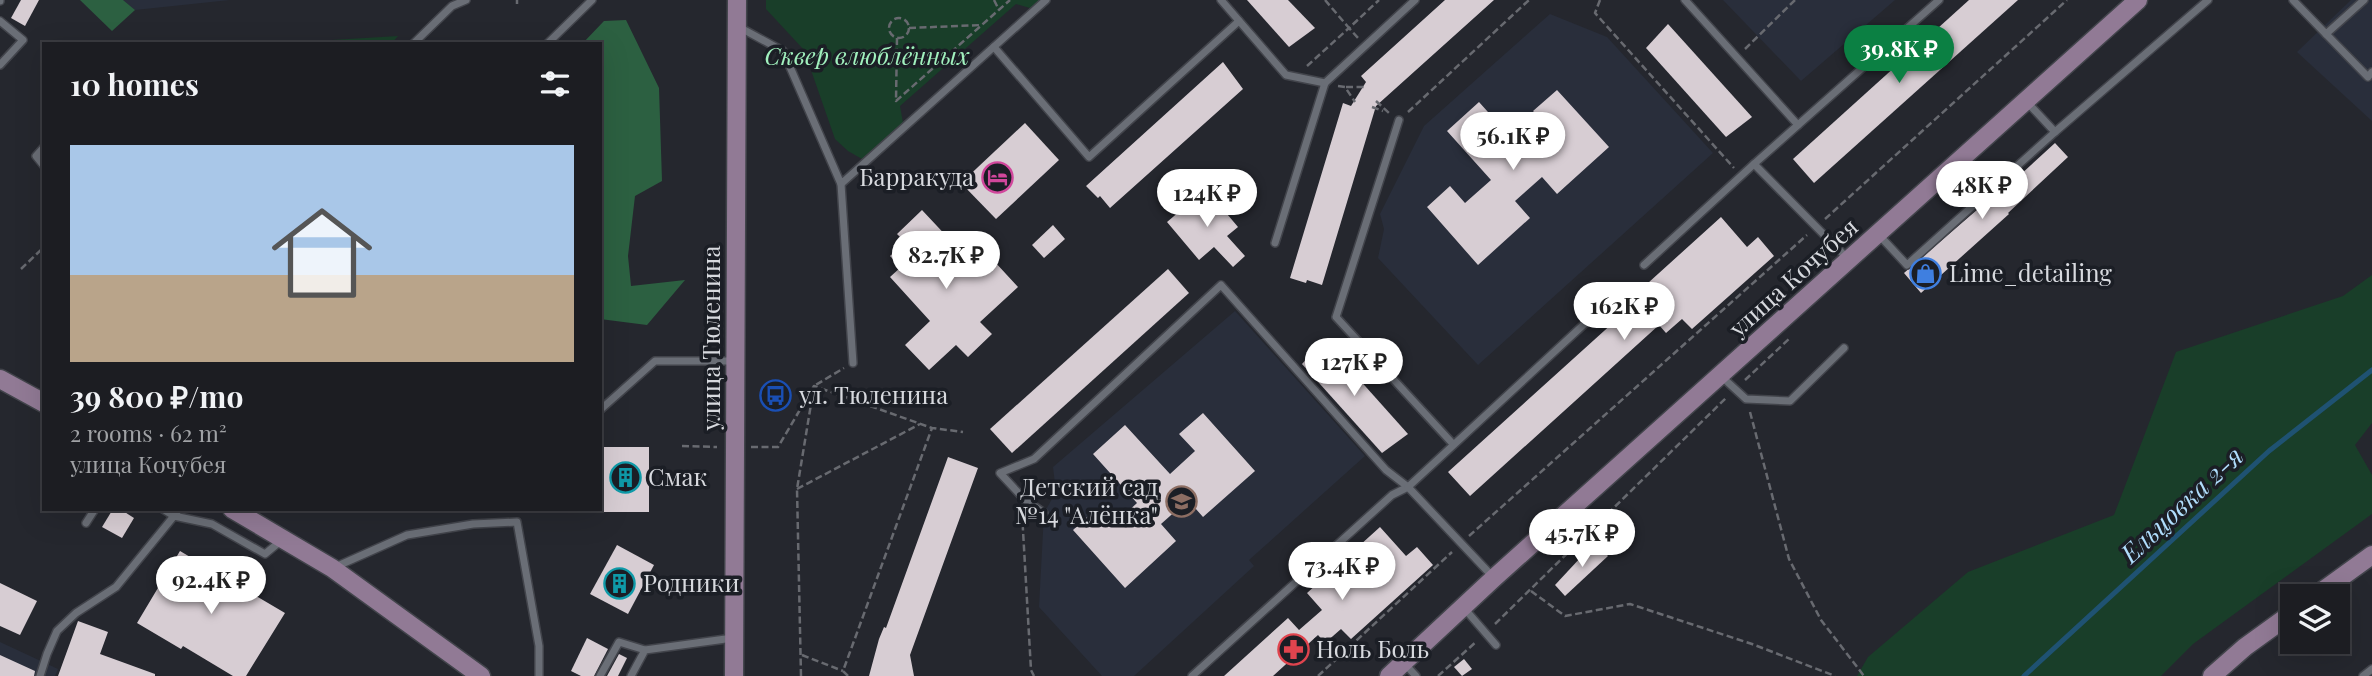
<!DOCTYPE html>
<html lang="en">
<head>
<meta charset="utf-8">
<style>
  :root { --surface:#1c1d22; --page:#25262a; --text:#f1f3f6; --muted:#a0a2a5; --line:#3a3b40; --accent:#0b8043 }
  body { margin:0; font-family:"Playfair Display",serif; background:var(--page); color:var(--text); height:100vh; display:flex; flex-direction:column; font-size:26px; white-space:nowrap }
  * { box-sizing:border-box; margin:0 }
  p { font-size:23px; color:var(--muted) }
  .icon { flex:none; width:38px; height:38px; fill:none; stroke:currentColor; stroke-width:2; stroke-linecap:round; stroke-linejoin:round }
  .map { position:relative; flex:1; overflow:hidden }
  .side { position:absolute; left:42px; top:42px; width:560px; height:469px; display:flex; flex-direction:column; background:var(--surface); border-radius:0px; box-shadow:0 7px 28px #0002,0 0 0 2px var(--line) }
  .side>* { flex:none }
  .buttons { position:absolute; left:2280px; top:584px; display:grid; gap:14px }
  .buttons a { display:grid; place-items:center; width:70px; height:70px; border-radius:0px; background:var(--surface); box-shadow:0 7px 28px #0002,0 0 0 2px var(--line); font-size:35px }
  .price { position:absolute; translate:-50% -60px; padding:0 16px; border-radius:24px; background:#fff; color:#222; font-size:23px; line-height:46px; filter:drop-shadow(0 2px 4px #0008) }
  .price::after { content:''; position:absolute; left:50%; top:42px; width:21px; height:16px; margin-left:-10px; background:inherit; clip-path:polygon(0 0,100% 0,50% 100%) }
  .price.current { background:var(--accent); color:#fff }
  ul { padding:0; list-style:none }
  li { display:grid; align-content:center; gap:14px; height:371px; padding:0 28px }
  li+li { border-top:2px solid var(--line) }
  li span { display:grid; place-items:center; height:217px; border-radius:0px; color:#555 }
  li>.icon { margin-inline-start:auto }
  span .icon { width:126px; height:126px; fill:#fffc; stroke-width:1 }
  li b { font-size:30px }
  h2 { display:flex; justify-content:space-between; align-items:center; height:84px; padding:0 28px; font-size:30px }
  .map>svg:first-child { display:block }
  .built { fill:#292e3b }
  .green { fill:#193e29 }
  .forest { fill:#2c6041 }
  .lines { fill:none; stroke-linecap:round; stroke-linejoin:round }
  .stream { stroke:#1f5272; stroke-width:5 }
  .building { fill:#d7cdd3 }
  .lane-casing { stroke:#42444b; stroke-width:10 }
  .secondary-casing { stroke:#42444b; stroke-width:21 }
  .path { stroke:#686a70; stroke-width:2.5; stroke-dasharray:7 3.5; stroke-linecap:butt }
  .lane { stroke:#6a6e76; stroke-width:7 }
  .secondary { stroke:#917a95; stroke-width:18 }
  .labels { text-anchor:middle; stroke-width:7; stroke-linejoin:round; paint-order:stroke }
  .park-label { font-size:24px; font-style:italic; fill:#a1f1be; stroke:#1b1e25 }
  .poi-label { font-size:24px; fill:#d7d9de; stroke:#1b1e25; text-anchor:start }
  .street-label { font-size:24px; fill:#d7d9de; stroke:#1b1e25 }
  .water-label { font-size:26px; font-style:italic; fill:#b0ddfc; stroke:#1b1e25 }
</style>
</head>
<body>
<div class="map">
<svg width="2372" height="676" viewBox="0 0 2372 676">
  <rect width="100%" height="100%" fill="#25272e"/>
  <g class="built">
    <polygon points="123,0 230,0 135,10"/>
    <polygon points="1723,0 1895,0 1801,81"/>
    <polygon points="2351,0 2372,0 2372,121 2297,52"/>
    <polygon points="1550,14 1607,37 1713,153 1478,365 1378,258 1384,229 1380,214 1424,126"/>
    <polygon points="1235,311 1365,456 1249,560 1254,566 1134,676 1102,676 1039,607 1044,513 1056,492 1053,467"/>
    <polygon points="0,642 58,669 55,676 0,676"/>
  </g>
  <g class="green">
    <polygon points="766,0 1043,0 1030,8 1016,4 900,106 903,123 862,159 848,151 835,139 804,50 766,9"/>
    <polygon points="398,36 391,44 282,43"/>
    <polygon points="2372,275 2372,423 2355,445 2372,475 2372,514 2193,644 2161,676 1857,676 1868,657 1968,572 2114,515 2176,352 2343,296"/>
  </g>
  <g class="forest">
    <polygon points="80,0 123,0 135,10 112,31"/>
    <polygon points="626,20 659,88 662,181 635,196 628,256 631,286 685,280 647,325 600,319 600,44 582,44 604,21"/>
  </g>
  <g class="lines">
    <polyline class="stream" points="2024,676 2269,451 2372,370"/>
  </g>
  <g class="building">
    <polygon points="21,0 39,0 25,26 11,18"/>
    <polygon points="1247,0 1288,0 1315,28 1289,47"/>
    <polygon points="1445,0 1494,0 1376,106 1322,285 1307,280 1306,283 1290,278 1343,103 1351,106 1366,82 1361,76"/>
    <polygon points="1969,0 2018,0 1814,183 1793,159"/>
    <polygon points="1668,24 1752,117 1726,137 1646,48"/>
    <polygon points="1223,62 1243,89 1110,208 1100,196 1098,198 1086,186"/>
    <polygon points="1557,90 1609,147 1557,194 1542,177 1515,201 1530,218 1478,265 1427,207 1450,186 1465,203 1491,180 1447,131 1479,102 1523,151 1548,128 1533,111"/>
    <polygon points="1025,123 1059,160 996,219 961,183"/>
    <polygon points="2055,143 2068,157 2008,213 2009,214 1921,293 1904,273 1993,196 1995,198"/>
    <polygon points="1206,189 1238,227 1227,236 1245,256 1233,267 1214,247 1199,260 1167,222"/>
    <polygon points="922,210 981,273 994,261 1018,287 980,322 992,334 968,357 956,345 929,370 905,345 930,321 890,277 901,267 890,256 905,242 897,234"/>
    <polygon points="1721,217 1747,247 1758,237 1774,256 1692,329 1682,319 1666,333 1659,325 1470,496 1448,472 1625,312 1637,324 1663,300 1648,283"/>
    <polygon points="1053,225 1065,239 1044,258 1032,245"/>
    <polygon points="1168,269 1189,293 1012,453 990,429"/>
    <polygon points="1324,340 1408,434 1382,453 1302,364"/>
    <polygon points="1203,413 1255,471 1203,517 1188,500 1161,524 1176,541 1125,588 1073,530 1096,509 1112,526 1137,503 1093,454 1125,425 1170,474 1195,451 1179,434"/>
    <rect x="600" y="447" width="49" height="65"/>
    <polygon points="948,457 978,468 910,655 914,676 869,676 879,639 884,627 886,628"/>
    <polygon points="113,509 120,509 134,518 122,538 102,527"/>
    <polygon points="1380,527 1406,556 1417,547 1433,565 1351,639 1341,629 1325,643 1318,635 1273,676 1224,676 1288,618 1299,630 1322,610 1307,593"/>
    <polygon points="1595,542 1608,556 1565,596 1555,585"/>
    <polygon points="617,545 654,565 628,614 590,594"/>
    <polygon points="180,551 285,613 246,676 233,676 183,646 181,649 137,623"/>
    <polygon points="0,583 37,601 20,635 0,626"/>
    <polygon points="78,621 108,632 100,654 155,674 155,676 58,676"/>
    <polygon points="587,638 608,649 594,676 581,676 571,671"/>
    <polygon points="619,654 627,658 618,676 607,676"/>
    <polygon points="0,655 35,671 34,676 0,676"/>
    <polygon points="1464,659 1472,669 1462,676 1454,667"/>
  </g>
  <g class="lines">
    <defs>
      <g id="lane">
        <polyline points="1221,0 1286,75 1325,83 1275,243"/>
        <polyline points="1685,0 1798,125"/>
        <polyline points="2293,0 2326,34 2364,0"/>
        <polyline points="0,1 0,0"/>
        <polyline points="0,21 23,40 0,65"/>
        <polyline points="737,26 783,51 841,184 1046,0"/>
        <polyline points="2326,34 2368,77 2372,72"/>
        <polyline points="413,44 452,6 466,0"/>
        <polyline points="547,44 592,0"/>
        <polyline points="994,47 1089,157 1239,21"/>
        <polyline points="1325,83 1415,0"/>
        <polyline points="2027,102 2055,132 2208,0"/>
        <polyline points="1399,120 1336,317 1453,444"/>
        <polyline points="44,147 36,156 44,166"/>
        <polyline points="1961,160 1989,191"/>
        <polyline points="841,184 853,363"/>
        <polyline points="1879,235 1907,265 2055,132"/>
        <polyline points="1847,258 1754,164 1939,0"/>
        <polyline points="1644,265 1754,164"/>
        <polyline points="1721,376 1746,399 1790,401 1844,348"/>
        <polyline points="600,410 655,361 736,361"/>
        <polyline points="163,509 174,516 179,509"/>
        <polyline points="1044,513 1025,500 1000,473 1034,459 1221,285 1386,470 1408,487 1392,495 1192,676"/>
        <polyline points="86,523 95,509"/>
        <polyline points="333,568 407,535 473,524 517,522 539,646 539,676"/>
        <polyline points="1494,578 1408,487 1606,304"/>
        <polyline points="1464,608 1496,645"/>
        <polyline points="1404,663 1416,676"/>
        <polyline points="40,676 47,654 57,631 76,613 116,587 174,516 212,524 265,554 282,540"/>
        <polyline points="600,676 619,642 645,650"/>
        <polyline points="631,676 645,650 733,638"/>
        <polyline points="2363,676 2372,669"/>
      </g>
      <g id="secondary">
        <polyline points="0,379 44,403"/>
        <polyline points="232,509 332,568 481,676"/>
        <polyline points="2314,597 2372,555"/>
        <polyline points="734,676 737,0"/>
        <polyline points="1389,676 1494,578 2138,0"/>
        <polyline points="2212,676 2245,647 2292,613"/>
      </g>
    </defs>
    <use href="#lane" class="lane-casing"/>
    <use href="#secondary" class="secondary-casing"/>
    <g class="path">
      <polyline points="517,0 517,4"/>
      <polyline points="994,0 999,10"/>
      <polyline points="1325,0 1349,28 1379,0"/>
      <polyline points="1600,0 1595,13 1734,168"/>
      <circle cx="899" cy="28" r="10"/>
      <polyline points="909,28 982,25"/>
      <polyline points="897,38 896,101 1010,0"/>
      <polyline points="1745,49 1795,0"/>
      <polyline points="1307,66 1349,28 1358,38"/>
      <polyline points="1338,86 1345,87 1355,102"/>
      <polyline points="1346,87 1364,87"/>
      <polyline points="1376,101 1389,113"/>
      <polyline points="1372,107 1383,111"/>
      <polyline points="1408,112 1529,0"/>
      <polyline points="1825,219 2067,0"/>
      <polyline points="21,269 44,247"/>
      <polyline points="1745,380 1789,339"/>
      <polyline points="1750,412 1789,559 1821,620 1864,676"/>
      <polyline points="682,446 717,447"/>
      <polyline points="751,447 778,447 814,386 932,428 963,432"/>
      <polyline points="797,489 920,424"/>
      <polyline points="1022,513 1031,670 1034,676"/>
      <polyline points="1469,536 1807,235"/>
      <polyline points="1531,591 1565,616 1630,604 1752,644 1835,676"/>
      <polyline points="1495,624 1727,397"/>
      <polyline points="802,655 843,671"/>
      <polyline points="801,676 797,489 814,386 844,368"/>
      <polyline points="848,676 843,671 932,428"/>
      <polyline points="1318,676 1452,552"/>
      <polyline points="1438,676 1477,641"/>
    </g>
    <use href="#lane" class="lane"/>
    <use href="#secondary" class="secondary"/>
  </g>
  <defs>
    <symbol id="hotel-ring" viewBox="-11 -11 22 22"><circle r="9.5" fill="#1b1e25" stroke="#d1479c" stroke-width="1.5"/><path d="M-6-4.5h1.5V1H6V5H4.5V3h-9V5H-6ZM-4 0a1.8 1.8 0 1 1 3.6 0ZM.5 0V-2.5h3Q6-2.5 6 0Z" fill="#d1479c"/></symbol>
    <symbol id="shop-ring" viewBox="-11 -11 22 22"><circle r="9.5" fill="#1b1e25" stroke="#3f7fe0" stroke-width="1.5"/><path d="M-5-2.5h2.3a2.7 3.5 0 0 1 5.4 0H5L5.5 6h-11ZM-1.5-2.5h3a1.5 2.3 0 0 0-3 0Z" fill="#3f7fe0"/></symbol>
    <symbol id="bus-ring" viewBox="-11 -11 22 22"><circle r="9.5" fill="#1b1e25" stroke="#1a4fb4" stroke-width="1.5"/><path d="M-5-6H5V4H4V6H2V4H-2V6H-4V4H-5ZM-3.5-4V0h7V-4ZM-3.5 1.2v1.5H-2V1.2ZM2 1.2v1.5H3.5V1.2Z" fill="#1a4fb4"/></symbol>
    <symbol id="building-ring" viewBox="-11 -11 22 22"><circle r="9.5" fill="#1b1e25" stroke="#0f9aa8" stroke-width="1.5"/><path d="M-4-6H4V6H1V3H-1V6H-4ZM-2.5-4.3h1.7v1.8h-1.7ZM.8-4.3h1.7v1.8H.8ZM-2.5-1h1.7V.8h-1.7ZM.8-1h1.7V.8H.8Z" fill="#0f9aa8"/></symbol>
    <symbol id="school-ring" viewBox="-11 -11 22 22"><circle r="9.5" fill="#1b1e25" stroke="#8d6e63" stroke-width="1.5"/><path d="M0-5L7-2L0 1L-7-2ZM-4 1L0 2.5L4 1V4Q0 6-4 4Z" fill="#8d6e63"/></symbol>
    <symbol id="pharmacy-ring" viewBox="-11 -11 22 22"><circle r="9.5" fill="#1b1e25" stroke="#e0444e" stroke-width="1.5"/><path d="M-2-6h4v4h4v4h-4v4h-4v-4h-4v-4h4Z" fill="#e0444e"/></symbol>
  </defs>
  <g fill-rule="evenodd">
    <use href="#hotel-ring" x="980" y="160" width="35" height="35"/>
    <use href="#shop-ring" x="1908" y="256" width="35" height="35"/>
    <use href="#bus-ring" x="758" y="378" width="35" height="35"/>
    <use href="#building-ring" x="608" y="460" width="35" height="35"/>
    <use href="#school-ring" x="1164" y="484" width="35" height="35"/>
    <use href="#building-ring" x="602" y="566" width="35" height="35"/>
    <use href="#pharmacy-ring" x="1276" y="632" width="35" height="35"/>
  </g>
  <g class="labels">
    <g class="park-label">
      <text x="867" y="65">Сквер влюблённых</text>
    </g>
    <g class="poi-label">
      <text x="974" y="186" text-anchor="end">Барракуда</text>
      <text x="1949" y="282">Lime_detailing</text>
      <text x="799" y="404">ул. Тюленина</text>
      <text x="648" y="486">Смак</text>
      <text x="1158" y="496" text-anchor="end">Детский сад<tspan x="1158" dy="28">№14 "Алёнка"</tspan></text>
      <text x="643" y="592">Родники</text>
      <text x="1316" y="658">Ноль Боль</text>
    </g>
    <g class="street-label">
      <text transform="translate(1794 278) rotate(-42)" y="8">улица Кочубея</text>
      <text transform="translate(712 338) rotate(-90)" y="8">улица Тюленина</text>
    </g>
    <g class="water-label">
      <text transform="translate(2182 505) rotate(-43)" y="9">Ельцовка 2-я</text>
    </g>
  </g>
</svg>
<div class="buttons">
<a><svg class="icon" aria-label="layers" viewBox="0 0 24 24"><path d="M12 4l9 5-9 5-9-5zM3 14l9 5 9-5"/></svg></a>
</div>
<b class="price current" style="left:1899px;top:85px">39.8K ₽</b>
<b class="price" style="left:1513px;top:172px">56.1K ₽</b>
<b class="price" style="left:1982px;top:221px">48K ₽</b>
<b class="price" style="left:1207px;top:229px">124K ₽</b>
<b class="price" style="left:946px;top:291px">82.7K ₽</b>
<b class="price" style="left:1624px;top:342px">162K ₽</b>
<b class="price" style="left:1354px;top:398px">127K ₽</b>
<b class="price" style="left:1582px;top:569px">45.7K ₽</b>
<b class="price" style="left:1342px;top:602px">73.4K ₽</b>
<b class="price" style="left:211px;top:616px">92.4K ₽</b>
<section class="side">
<h2>10 homes<svg class="icon" aria-label="filters" viewBox="0 0 24 24"><path d="M4 7h16M4 17h16"/><circle cx="9" cy="7" r="2"/><circle cx="15" cy="17" r="2"/></svg></h2>
<ul>
<li><span style="background:linear-gradient(#a9c7e8 60%,#b9a48a 0)"><svg class="icon" aria-label="home" viewBox="0 0 24 24"><path d="M3 11l9-7 9 7M6 9v11h12V9"/></svg></span><div><b>39 800 ₽/mo</b><p>2 rooms · 62 m²</p><p>улица Кочубея</p></div></li>
</ul>
</section>
</div>
</body>
</html>
